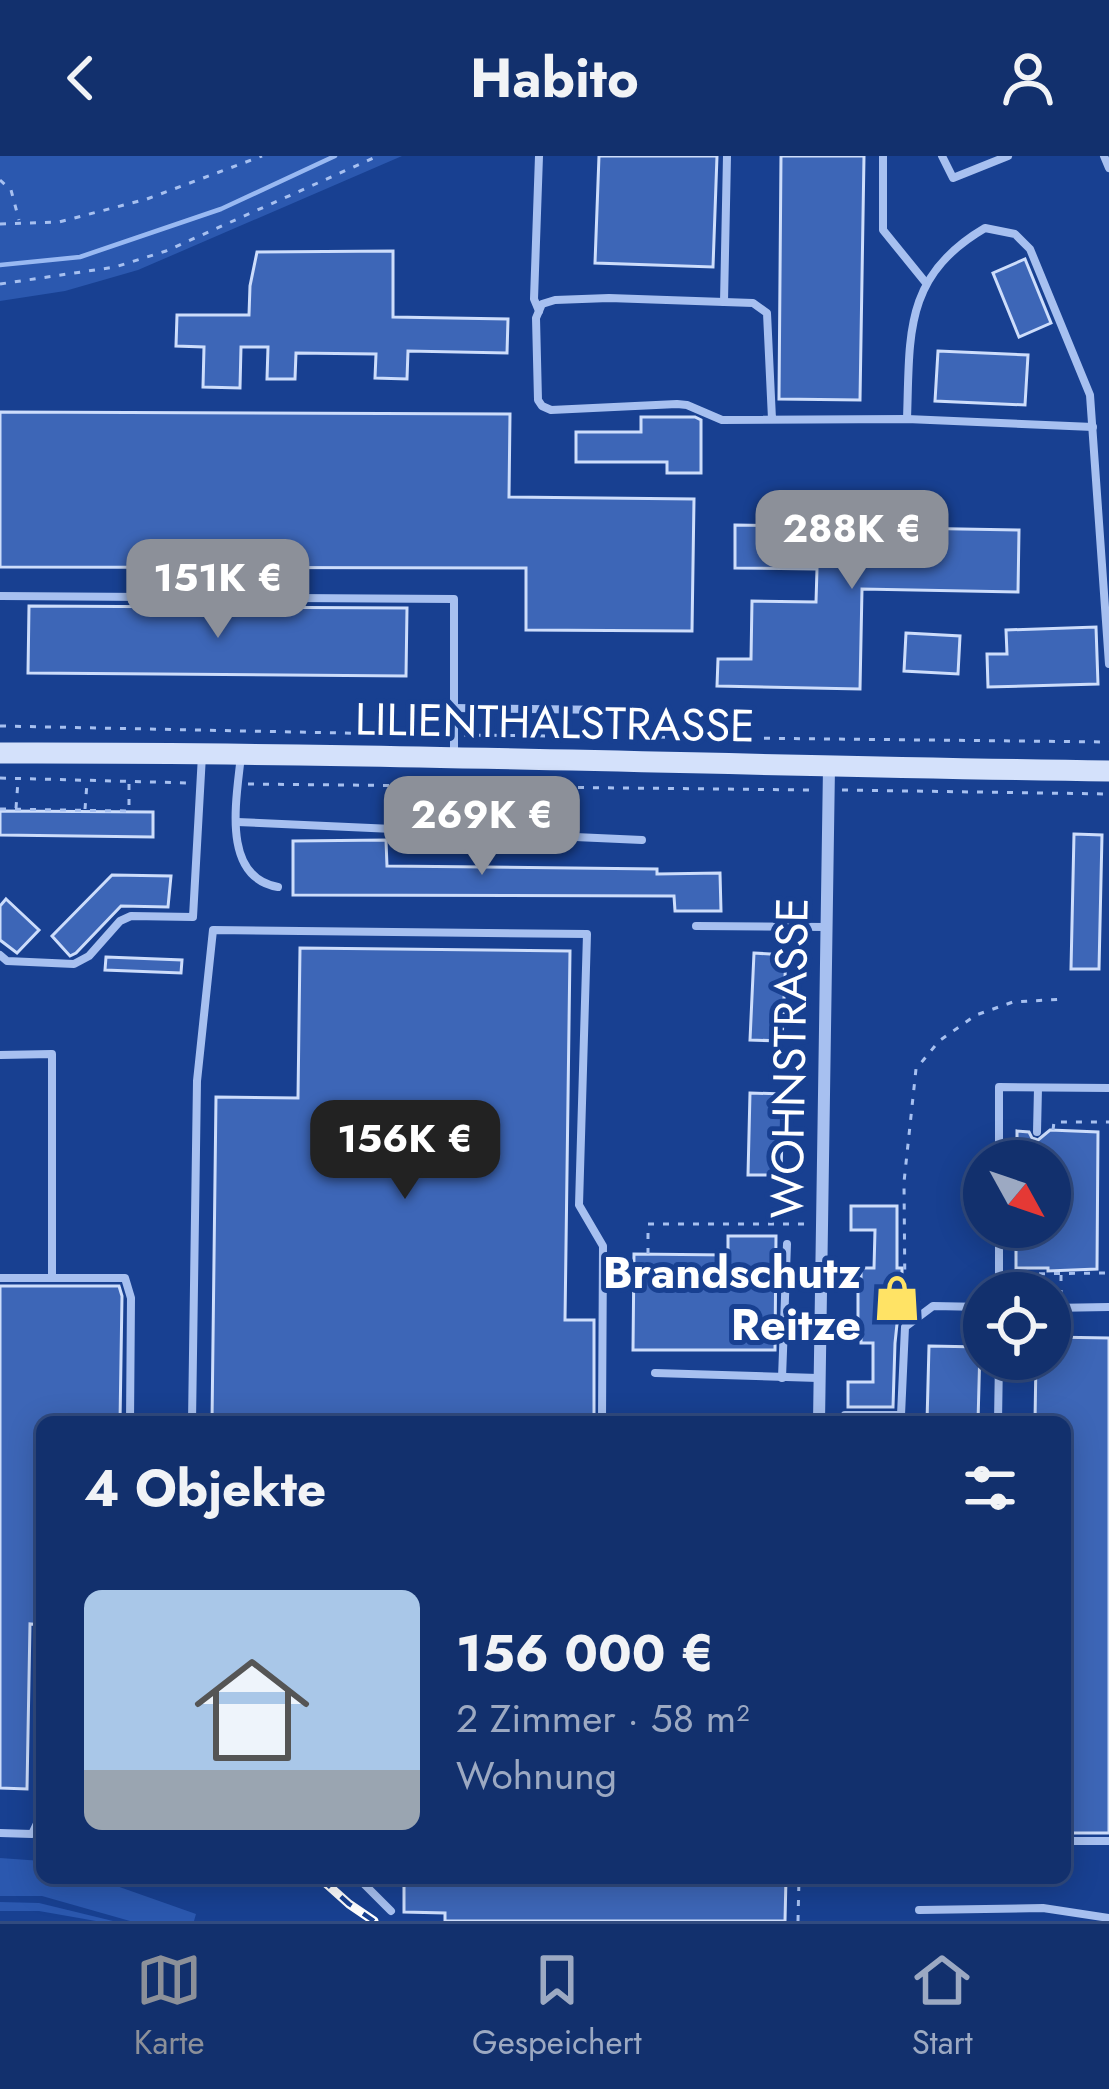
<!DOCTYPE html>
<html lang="de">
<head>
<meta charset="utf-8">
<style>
  :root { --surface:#12306d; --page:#1f3c75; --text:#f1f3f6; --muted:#9ca9c2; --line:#314b80; --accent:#8c9099 }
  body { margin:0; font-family:Jost,sans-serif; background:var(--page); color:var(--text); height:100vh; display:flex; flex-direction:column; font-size:45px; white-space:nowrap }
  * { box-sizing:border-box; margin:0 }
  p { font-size:39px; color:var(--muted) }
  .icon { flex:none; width:66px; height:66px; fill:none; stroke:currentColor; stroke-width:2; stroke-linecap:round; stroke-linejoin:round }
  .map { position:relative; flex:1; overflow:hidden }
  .drawer { position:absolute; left:36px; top:1260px; width:1035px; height:468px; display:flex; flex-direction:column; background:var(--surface); border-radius:18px; box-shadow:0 6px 30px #0003,0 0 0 3px var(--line) }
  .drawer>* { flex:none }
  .needle { width:78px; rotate:130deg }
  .tools { position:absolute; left:963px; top:984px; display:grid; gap:24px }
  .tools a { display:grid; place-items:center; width:108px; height:108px; border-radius:50%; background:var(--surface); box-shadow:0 6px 30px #0003,0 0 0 3px var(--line); font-size:60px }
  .price { position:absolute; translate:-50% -102px; padding:0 27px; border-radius:24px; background:var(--accent); color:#fff; font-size:39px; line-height:78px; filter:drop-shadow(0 3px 6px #0008) }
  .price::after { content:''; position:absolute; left:50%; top:72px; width:36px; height:27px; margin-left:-18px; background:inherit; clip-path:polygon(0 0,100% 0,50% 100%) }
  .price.active { background:#222; color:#fff }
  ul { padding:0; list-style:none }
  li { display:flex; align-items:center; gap:36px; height:300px; padding:0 48px }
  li+li { border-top:3px solid var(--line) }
  li span { display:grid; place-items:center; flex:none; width:336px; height:240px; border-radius:18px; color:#555 }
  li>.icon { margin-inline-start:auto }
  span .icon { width:144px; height:144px; fill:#fffc; stroke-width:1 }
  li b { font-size:51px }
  h2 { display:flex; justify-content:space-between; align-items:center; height:144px; padding:0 48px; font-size:51px }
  header { display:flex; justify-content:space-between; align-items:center; height:156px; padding:0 48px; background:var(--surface); font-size:54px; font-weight:700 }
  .dock { display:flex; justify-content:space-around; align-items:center; height:168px; border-top:3px solid var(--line); background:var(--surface); font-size:33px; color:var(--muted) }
  .dock a { display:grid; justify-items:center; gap:6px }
  .dock .active { color:var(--accent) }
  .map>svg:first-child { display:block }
  .green { fill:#2b58af }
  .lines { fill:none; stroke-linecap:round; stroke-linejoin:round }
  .stream { stroke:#99b9f2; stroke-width:4.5 }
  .building { fill:#3d66b7; stroke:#cdddfb; stroke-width:3 }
  .path { stroke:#a7c0f0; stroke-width:3; stroke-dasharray:6 9; stroke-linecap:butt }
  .service { stroke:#a7c0f0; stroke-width:8 }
  .minor { stroke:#a7c0f0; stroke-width:12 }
  .secondary { stroke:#d4e1fb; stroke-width:21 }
  .rail-casing { stroke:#fff; stroke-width:9 }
  .rail { stroke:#184091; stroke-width:4.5; stroke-dasharray:14; stroke-linecap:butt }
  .labels { text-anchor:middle; stroke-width:10; stroke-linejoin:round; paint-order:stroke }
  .street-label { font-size:45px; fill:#fff; stroke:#184091 }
  .poi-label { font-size:45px; font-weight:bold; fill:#fff; stroke:#184091; text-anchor:end }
</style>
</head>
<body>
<header><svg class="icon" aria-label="back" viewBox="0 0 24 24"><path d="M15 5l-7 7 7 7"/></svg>Habito<svg class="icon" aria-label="person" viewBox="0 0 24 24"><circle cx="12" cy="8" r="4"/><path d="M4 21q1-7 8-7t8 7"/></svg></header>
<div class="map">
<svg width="1109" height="1765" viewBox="0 0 1109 1765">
  <rect width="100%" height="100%" fill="#184091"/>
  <g class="green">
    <polygon points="0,0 402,0 138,114 65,135 0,145"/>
    <polygon points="0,1702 42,1705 42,1722 94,1722 196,1758 194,1765 130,1765 42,1740 0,1740"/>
    <polygon points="0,1746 39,1747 113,1765 96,1765 39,1755 0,1755"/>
  </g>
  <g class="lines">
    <polyline class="stream" points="0,109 80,101 221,53 335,0"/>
  </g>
  <g class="building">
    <polygon points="599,0 717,0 713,111 595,107"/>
    <polygon points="781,0 864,0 860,244 779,243"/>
    <polygon points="393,95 393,161 508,163 507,197 408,195 407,223 375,222 376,198 296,197 295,223 267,223 268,191 241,191 240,232 203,231 204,191 176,190 177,159 249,159 250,130 257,96"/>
    <polygon points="1025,103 1051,167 1019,181 993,117"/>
    <polygon points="938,195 1028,199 1025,249 935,245"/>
    <polygon points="0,256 510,258 509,341 694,343 692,475 526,474 526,412 0,411"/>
    <polygon points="641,261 695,261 701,264 701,317 667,317 667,306 576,306 576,276 641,276"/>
    <polygon points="735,369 1019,374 1018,436 862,433 860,533 717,530 718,503 751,503 752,445 816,446 817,413 735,412"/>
    <polygon points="29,450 407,452 406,520 28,517"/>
    <polygon points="1096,471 1098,528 988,531 987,498 1007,498 1006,474"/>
    <polygon points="906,477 960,480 958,518 904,515"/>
    <polygon points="0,655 153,656 153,681 0,679"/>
    <polygon points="1074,678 1102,679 1099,813 1071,813"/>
    <polygon points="386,684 387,710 657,713 657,718 720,717 721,755 675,755 674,740 293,739 293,685"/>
    <polygon points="112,719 171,720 168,751 121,750 76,797 70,800 52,780"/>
    <polygon points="6,743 39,774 17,797 0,784 0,750"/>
    <polygon points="300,792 570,795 565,1164 594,1164 594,1266 212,1266 216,941 298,942"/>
    <polygon points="754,797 786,799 782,885 750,884"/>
    <polygon points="106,801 182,804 181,817 105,814"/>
    <polygon points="750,937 783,938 781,1019 748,1019"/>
    <polygon points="1050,974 1098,976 1097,1113 1048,1115 1048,1112 1016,1112 1016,1071 1050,1071 1050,1005 1017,1005 1017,975 1029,976 1032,982 1038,984"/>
    <polygon points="851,1050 897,1050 897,1112 902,1112 902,1163 897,1168 895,1187 893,1251 848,1251 848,1226 873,1226 873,1187 861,1187 861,1172 858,1172 858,1129 861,1129 861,1112 874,1112 875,1074 851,1074"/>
    <polygon points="728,1080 776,1080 775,1194 633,1194 634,1098 728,1099"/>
    <polygon points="0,1130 119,1130 122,1140 120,1266 42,1266 42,1469 30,1468 27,1633 0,1632"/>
    <polygon points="1050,1181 1109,1182 1109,1677 1065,1677 1065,1266 1035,1266 1036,1203 1050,1203"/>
    <polygon points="929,1190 980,1191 978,1266 927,1266"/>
    <polygon points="404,1722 786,1722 785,1765 445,1765 445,1757 404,1756"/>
  </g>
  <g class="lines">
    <g class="path">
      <polyline points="0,24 11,34 19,64"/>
      <polyline points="0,68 59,66 147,43 262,0"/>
      <polyline points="0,128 115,111 166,95 378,0"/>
      <polyline points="0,570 442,579"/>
      <polyline points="464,579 1109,586"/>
      <polyline points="0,622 190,627"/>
      <polyline points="248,628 814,634"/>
      <polyline points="842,634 1109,638"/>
      <polyline points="16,652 18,625"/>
      <polyline points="0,653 129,655 129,628"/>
      <polyline points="85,653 87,627"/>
      <polyline points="1053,974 1054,966 1109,966"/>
      <polyline points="648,1098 648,1068 808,1068"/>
      <polyline points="1009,1118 1109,1117"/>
      <polyline points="1061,1140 1061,1119"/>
      <polyline points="920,1147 905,1143 904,1026 916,913 939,885 976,859 1013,846 1064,843"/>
      <polyline points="798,1765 799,1722"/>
    </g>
    <g class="service">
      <polyline points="539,0 534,143 539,155"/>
      <polyline points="883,0 883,74 926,127"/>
      <polyline points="942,0 953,22 1008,0"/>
      <polyline points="1104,0 1109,12"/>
      <polyline points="724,146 727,0"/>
      <polyline points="772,263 767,157 753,147 609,142 555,144 542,148 536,162 538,244 542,250 551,254 677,248 687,249 722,264 907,263 1093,271"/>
      <path d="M907,263C910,179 903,120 985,72L1015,78L1030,93L1090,239L1109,508"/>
      <polyline points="0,440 454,443 454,601"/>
      <polyline points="453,552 615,554"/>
      <path d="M241,599C237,641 220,721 278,731"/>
      <polyline points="237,666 642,684"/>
      <polyline points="696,770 825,771"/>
      <polyline points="0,799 7,805 74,808 89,800 120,765 131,760 193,761 202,599"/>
      <polyline points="0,899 52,898 52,1122"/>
      <polyline points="1037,976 1038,932"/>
      <polyline points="999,1005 999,931 1109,932"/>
      <polyline points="999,1071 999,1137"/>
      <polyline points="0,1122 125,1122 131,1142 130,1266"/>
      <polyline points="1050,1152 1109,1151"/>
      <polyline points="655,1217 818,1222"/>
      <polyline points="782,1222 787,1088"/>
      <polyline points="845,1259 901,1259 905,1171 933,1150 984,1151"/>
      <polyline points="192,1266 197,925 213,774 587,778 579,1049 603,1090 602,1266"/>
      <polyline points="998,1266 999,1203"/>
      <polyline points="0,1677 32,1678 42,1657"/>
      <polyline points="1065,1685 1109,1685"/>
      <polyline points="358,1722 391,1755"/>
      <polyline points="919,1754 1043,1752 1109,1762"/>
    </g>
    <polyline class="minor" points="819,1266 829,611"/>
    <path class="secondary" d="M0,597C370,596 739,610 1109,615"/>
    <defs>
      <polyline id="rail" points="320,1722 349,1748 374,1765"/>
    </defs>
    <use href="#rail" class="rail-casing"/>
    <use href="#rail" class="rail"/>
  </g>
  <defs>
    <symbol id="shop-bare" viewBox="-9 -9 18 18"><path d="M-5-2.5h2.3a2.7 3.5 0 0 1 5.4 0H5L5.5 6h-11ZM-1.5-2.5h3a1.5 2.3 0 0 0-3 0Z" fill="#ffe365" stroke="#184091" stroke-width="2.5" paint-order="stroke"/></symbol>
  </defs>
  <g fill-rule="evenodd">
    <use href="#shop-bare" x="864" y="1109" width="66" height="66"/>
  </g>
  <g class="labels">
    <g class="street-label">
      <text transform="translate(555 566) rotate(1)" y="16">LILIENTHALSTRASSE</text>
      <text transform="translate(789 902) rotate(-89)" y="16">WOHNSTRASSE</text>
    </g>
    <g class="poi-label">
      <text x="861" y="1132">Brandschutz<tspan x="861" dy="52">Reitze</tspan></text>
    </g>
  </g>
</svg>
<div class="tools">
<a><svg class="needle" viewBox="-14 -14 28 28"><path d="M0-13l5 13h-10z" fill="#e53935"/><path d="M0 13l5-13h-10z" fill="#9ca9c2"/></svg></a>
<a><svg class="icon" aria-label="locate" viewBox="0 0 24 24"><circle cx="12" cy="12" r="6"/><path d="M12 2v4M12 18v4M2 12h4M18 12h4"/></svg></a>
</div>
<b class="price" style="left:852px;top:436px">288K €</b>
<b class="price" style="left:218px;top:485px">151K €</b>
<b class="price" style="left:482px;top:722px">269K €</b>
<b class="price active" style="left:405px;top:1046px">156K €</b>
<section class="drawer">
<h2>4 Objekte<svg class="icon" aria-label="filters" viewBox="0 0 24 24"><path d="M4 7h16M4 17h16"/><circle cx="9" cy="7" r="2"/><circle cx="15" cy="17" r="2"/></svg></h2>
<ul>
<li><span style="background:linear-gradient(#a9c7e8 75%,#9aa5b1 0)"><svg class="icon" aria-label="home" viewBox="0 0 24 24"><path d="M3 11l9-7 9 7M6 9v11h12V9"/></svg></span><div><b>156 000 €</b><p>2 Zimmer · 58 m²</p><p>Wohnung</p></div></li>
</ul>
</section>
</div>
<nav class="dock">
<a class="active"><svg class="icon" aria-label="map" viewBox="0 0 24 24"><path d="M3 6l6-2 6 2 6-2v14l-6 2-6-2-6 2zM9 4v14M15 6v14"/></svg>Karte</a>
<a><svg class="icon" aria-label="saved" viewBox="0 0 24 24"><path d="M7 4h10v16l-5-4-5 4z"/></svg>Gespeichert</a>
<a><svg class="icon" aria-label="home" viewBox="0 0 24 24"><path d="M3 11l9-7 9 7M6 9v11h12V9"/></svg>Start</a>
</nav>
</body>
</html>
